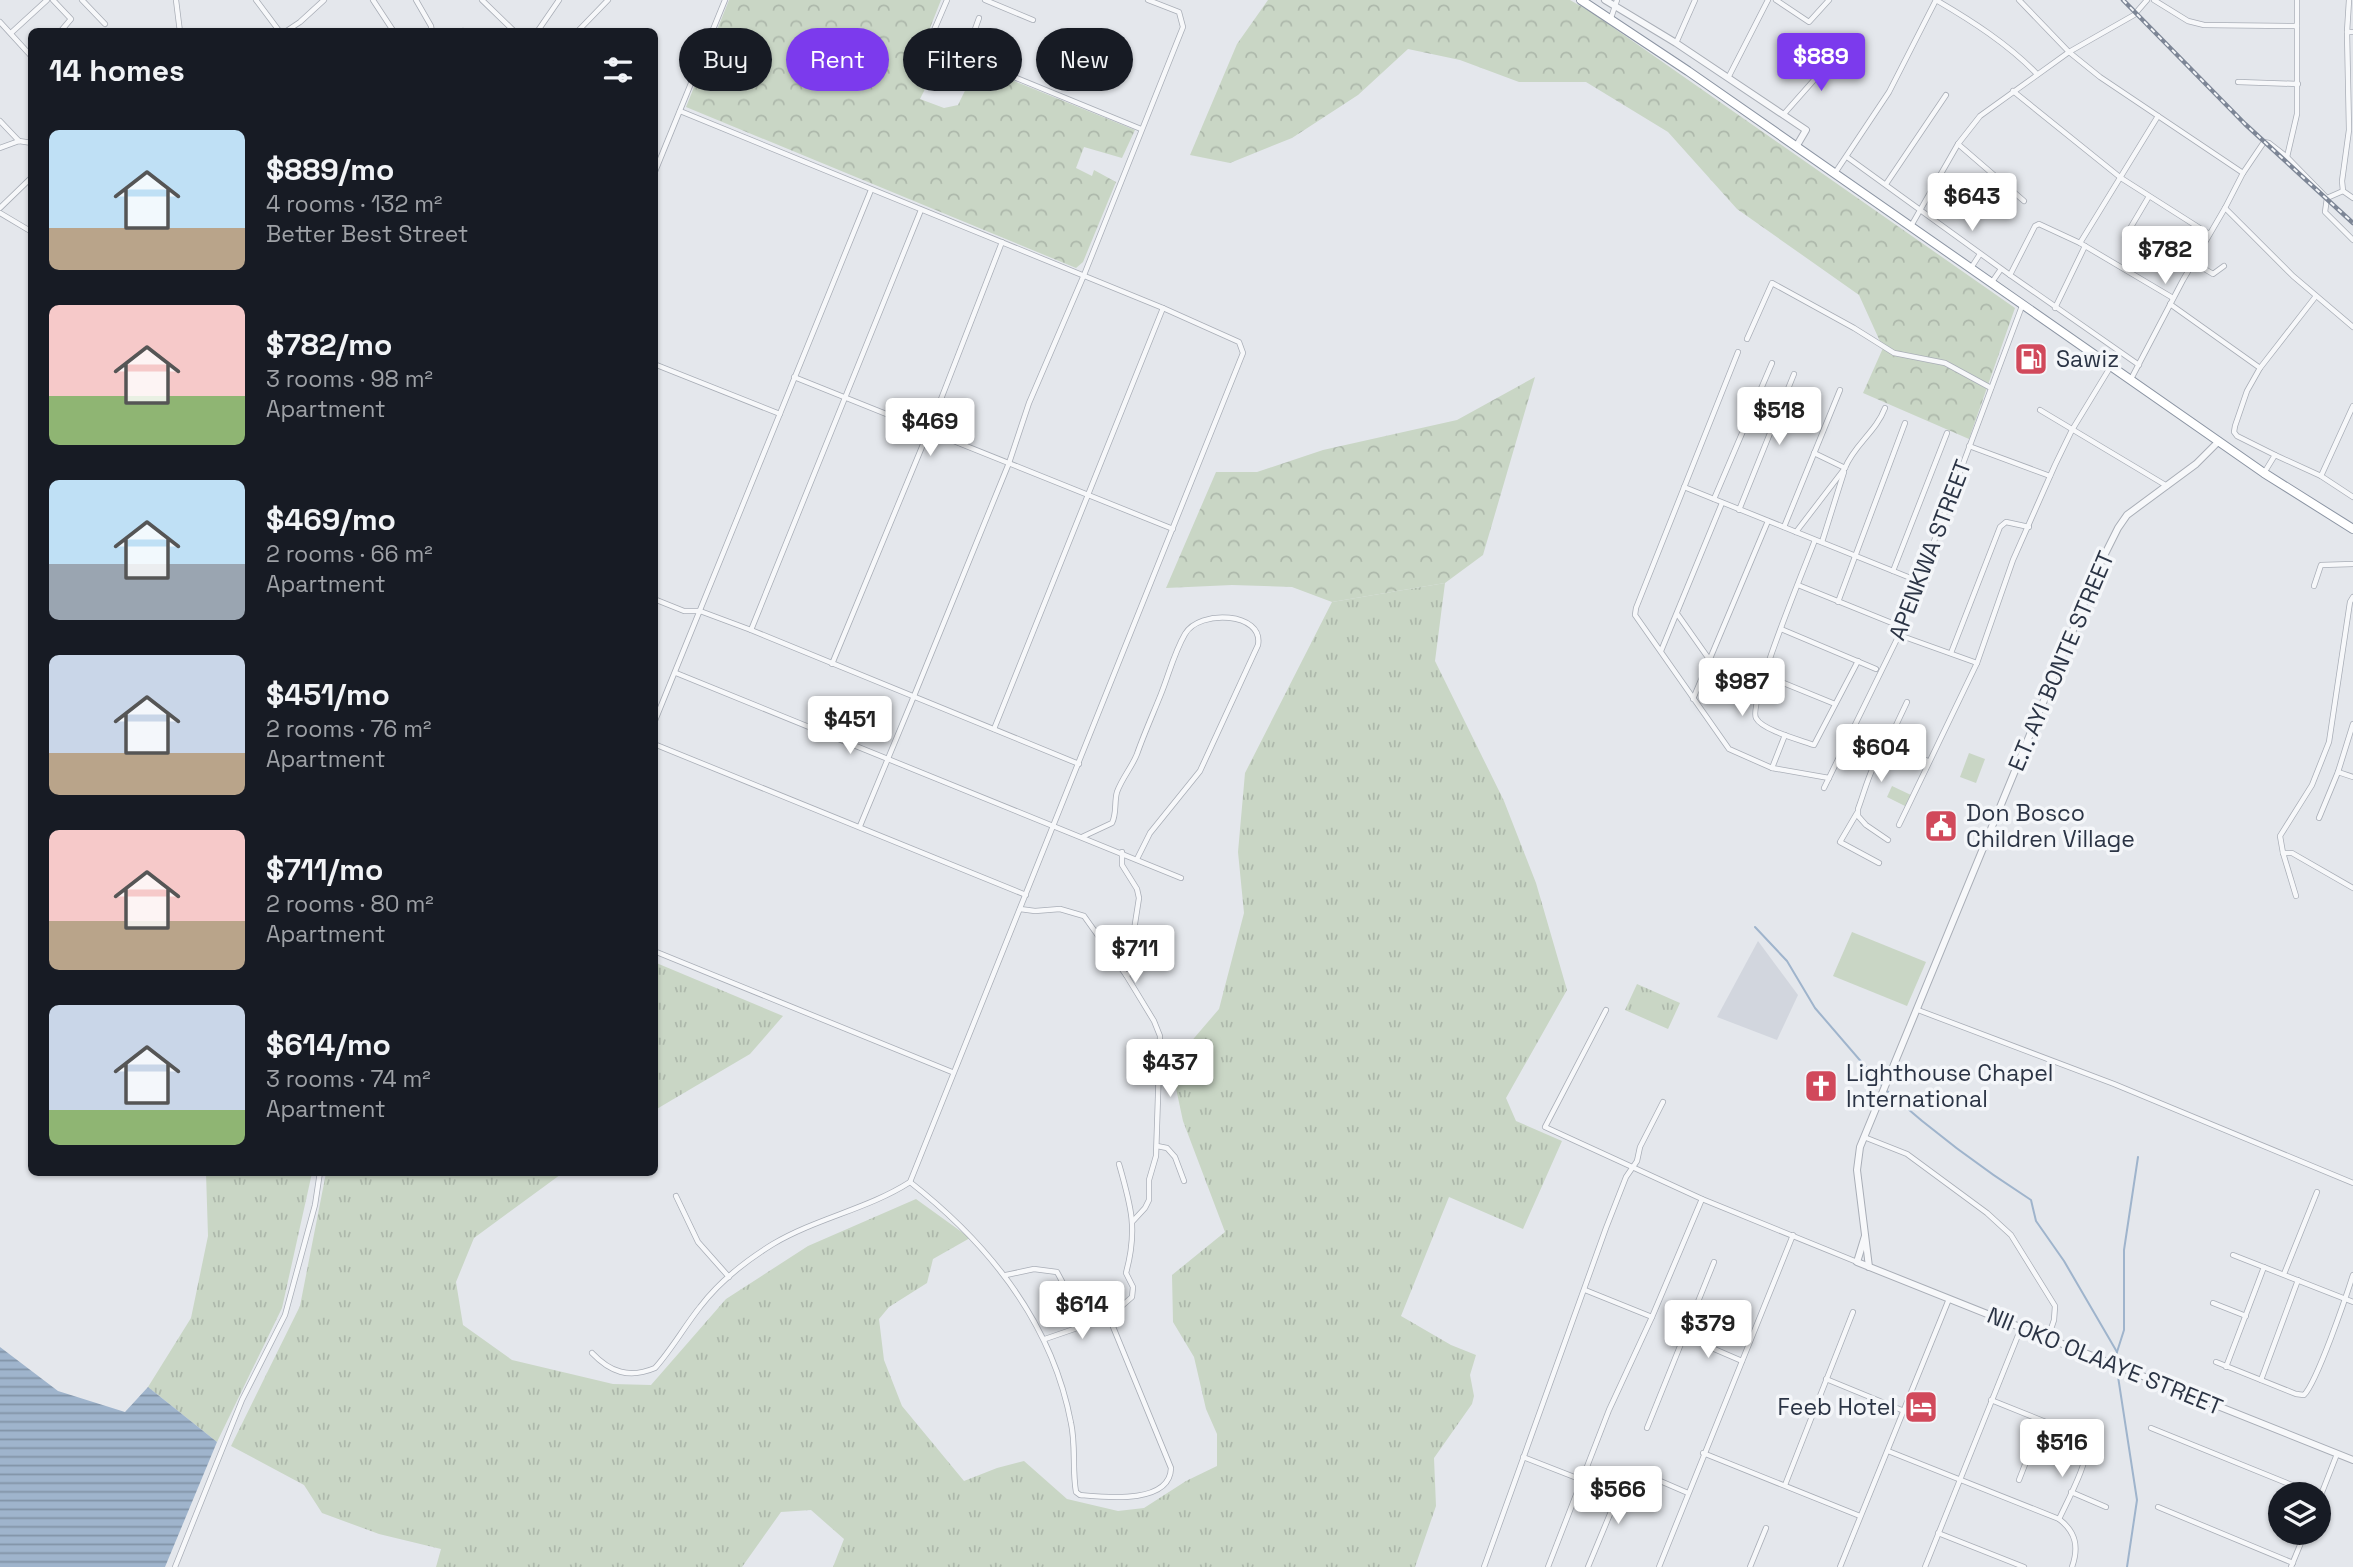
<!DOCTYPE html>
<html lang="en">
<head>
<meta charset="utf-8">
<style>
  :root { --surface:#171b24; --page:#20242c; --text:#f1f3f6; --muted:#9ea1a6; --accent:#7c3aed }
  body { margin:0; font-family:"Space Grotesk",sans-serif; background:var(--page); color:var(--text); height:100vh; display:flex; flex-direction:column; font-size:26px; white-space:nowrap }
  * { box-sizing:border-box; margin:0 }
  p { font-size:23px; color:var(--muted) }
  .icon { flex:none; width:38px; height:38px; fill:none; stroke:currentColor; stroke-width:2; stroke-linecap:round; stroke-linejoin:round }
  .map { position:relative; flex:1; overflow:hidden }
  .panel { position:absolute; left:28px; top:28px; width:630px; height:1148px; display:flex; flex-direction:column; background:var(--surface); border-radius:10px; box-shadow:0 2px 5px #0004 }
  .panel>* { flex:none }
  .hud { position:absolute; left:679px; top:28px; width:665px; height:63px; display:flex; gap:14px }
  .tools { position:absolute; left:2268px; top:1482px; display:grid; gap:14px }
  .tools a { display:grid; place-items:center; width:63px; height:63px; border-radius:50%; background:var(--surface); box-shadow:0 2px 5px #0004; font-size:35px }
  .price { position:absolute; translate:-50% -60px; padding:0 16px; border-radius:7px; background:#fff; color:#222; font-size:23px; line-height:46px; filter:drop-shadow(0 2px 4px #0008) }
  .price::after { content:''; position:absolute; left:50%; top:42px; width:21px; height:16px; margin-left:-10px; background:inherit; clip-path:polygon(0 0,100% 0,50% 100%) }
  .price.on { background:var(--accent); color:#fff }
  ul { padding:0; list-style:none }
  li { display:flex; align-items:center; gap:21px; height:175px; padding:0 21px }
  li span { display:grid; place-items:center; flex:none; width:196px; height:140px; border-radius:10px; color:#555 }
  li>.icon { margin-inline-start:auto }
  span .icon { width:84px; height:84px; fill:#fffc; stroke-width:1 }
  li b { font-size:30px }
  h2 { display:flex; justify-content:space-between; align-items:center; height:84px; padding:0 21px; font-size:30px }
  .pill { padding:0 24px; border-radius:32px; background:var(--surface); box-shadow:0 2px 5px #0004; font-size:24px; line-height:63px }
  .pill.on { background:var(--accent); color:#fff }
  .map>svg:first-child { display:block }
  .built { fill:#d2d6de }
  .grass { fill:url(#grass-tufts) }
  .forest { fill:url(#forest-crowns) }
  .pitch { fill:#c9d6c5 }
  .water { fill:url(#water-rules) }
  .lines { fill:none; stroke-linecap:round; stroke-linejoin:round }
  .stream { stroke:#9fb4cc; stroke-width:2 }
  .minor-casing { stroke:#a9aeb7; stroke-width:6 }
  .tertiary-casing { stroke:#a9aeb7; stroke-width:8 }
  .trunk-casing { stroke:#8b94a3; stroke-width:10 }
  .minor { stroke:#f7f8fa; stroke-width:4.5 }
  .tertiary { stroke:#f7f8fa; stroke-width:6 }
  .trunk { stroke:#fff; stroke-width:8 }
  .rail-casing { stroke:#7d8696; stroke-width:4.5 }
  .rail { stroke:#f4f6f9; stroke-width:2; stroke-dasharray:5; stroke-linecap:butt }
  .labels { text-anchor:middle; stroke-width:7; stroke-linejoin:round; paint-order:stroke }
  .poi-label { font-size:23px; fill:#2b3445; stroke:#f4f6f9; text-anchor:start }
  .street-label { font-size:23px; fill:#2b3445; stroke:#f4f6f9 }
</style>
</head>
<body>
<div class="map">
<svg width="2353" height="1567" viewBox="0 0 2353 1567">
  <defs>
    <pattern id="grass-tufts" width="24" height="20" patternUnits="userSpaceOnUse" patternTransform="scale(1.75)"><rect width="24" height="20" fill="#c9d6c5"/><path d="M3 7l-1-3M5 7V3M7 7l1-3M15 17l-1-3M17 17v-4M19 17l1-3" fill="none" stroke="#adb8ab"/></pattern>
    <pattern id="forest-crowns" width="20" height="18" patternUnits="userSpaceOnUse" patternTransform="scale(1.75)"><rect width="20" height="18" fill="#c9d6c5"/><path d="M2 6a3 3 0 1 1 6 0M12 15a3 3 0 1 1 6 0" fill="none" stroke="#adb8ab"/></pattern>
    <pattern id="water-rules" width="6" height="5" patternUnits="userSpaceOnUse" patternTransform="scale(1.75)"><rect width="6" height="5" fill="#9fb4cc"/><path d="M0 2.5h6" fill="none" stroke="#8293a7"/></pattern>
  </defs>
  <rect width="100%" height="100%" fill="#e4e7ec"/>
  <polygon class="built" points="1758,941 1798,995 1777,1040 1717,1017"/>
  <g class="grass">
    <polygon points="1445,583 1435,661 1504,801 1536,883 1567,990 1506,1098 1516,1121 1562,1141 1523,1229 1449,1197 1401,1316 1451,1345 1476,1355 1470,1375 1474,1396 1472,1404 1434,1458 1436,1506 1415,1567 833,1567 844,1539 811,1510 781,1512 742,1567 436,1567 441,1549 379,1534 322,1513 304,1485 231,1446 300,1306 326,1173 564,1172 474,1238 456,1282 463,1325 512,1360 613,1384 651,1385 726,1299 808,1246 916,1199 970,1238 933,1259 927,1283 889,1307 879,1319 884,1360 902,1406 964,1481 997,1468 1024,1461 1067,1499 1118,1511 1144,1508 1186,1481 1217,1466 1217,1434 1206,1409 1194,1357 1173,1322 1172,1275 1225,1232 1183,1121 1171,1065 1219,1009 1244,913 1238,852 1245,773 1332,602"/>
    <polygon points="654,962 783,1016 750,1054 655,1110"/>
    <polygon points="1637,984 1680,1003 1668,1029 1625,1010"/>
    <polygon points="206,1173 312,1173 282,1308 217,1442 148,1387 191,1318 208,1236"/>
  </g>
  <g class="forest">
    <polygon points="729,0 941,0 930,28 930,40 937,47 955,56 952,61 941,57 920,99 944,108 958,105 977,66 1135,130 1122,158 1084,147 1076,168 1092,176 1094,170 1116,182 1083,262 1076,268 686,107"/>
    <polygon points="1268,0 1570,0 1591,12 2015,308 1969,439 1863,393 1883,348 1859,295 1737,209 1668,132 1586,82 1519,82 1460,60 1408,49 1358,95 1292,138 1230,163 1190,155 1237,44"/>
    <polygon points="1535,377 1483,555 1445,583 1332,602 1292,587 1232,585 1166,588 1216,472 1257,472 1323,450 1457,420"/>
  </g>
  <g class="pitch">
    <polygon points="1969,753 1985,759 1976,783 1960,777"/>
    <polygon points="1892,786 1911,795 1905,806 1887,797"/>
    <polygon points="1852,932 1926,962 1907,1006 1833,976"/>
  </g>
  <polygon class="water" points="0,1347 58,1391 125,1412 148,1387 217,1442 165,1567 0,1567"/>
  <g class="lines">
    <g class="stream">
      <polyline points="1755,927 1787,961 1815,1008 1883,1087"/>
      <path d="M1887,1091C1932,1131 1981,1168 2031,1200L2036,1221L2064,1261L2117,1352"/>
      <polyline points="2116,1364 2117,1352 2124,1330 2124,1250 2138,1157"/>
      <polyline points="2117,1370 2137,1500 2127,1567"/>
    </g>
    <defs>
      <g id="minor">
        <polyline points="53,0 71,19 60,32"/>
        <polyline points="82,0 105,24"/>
        <polyline points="176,0 180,32"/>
        <polyline points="256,0 280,32"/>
        <polyline points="373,0 394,32"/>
        <polyline points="416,0 431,26 432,32"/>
        <polyline points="482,0 515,32"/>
        <polyline points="947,0 932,35 935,42 943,48 1141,129"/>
        <polyline points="985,0 1033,20"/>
        <polyline points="1776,0 1809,22 1829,0"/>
        <path d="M1936,0C1972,21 2008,44 2037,74"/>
        <polyline points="2019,0 2069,52 2100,77 2243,173"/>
        <polyline points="2154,0 2188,21 2204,25 2297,26"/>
        <polyline points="2297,0 2297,114 2287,157 2327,198 2325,212 2353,240"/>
        <polyline points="1611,18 1617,0"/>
        <polyline points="0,22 32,57"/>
        <polyline points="463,31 464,32"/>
        <polyline points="285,32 300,22 324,0"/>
        <polyline points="537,32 559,0"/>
        <polyline points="577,32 608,0"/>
        <polyline points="2347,32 2349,0"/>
        <polyline points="2353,32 2347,32 2349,130 2342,181 2343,191 2353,198"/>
        <polyline points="11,33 47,0"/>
        <polyline points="1676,43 1695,0"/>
        <polyline points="965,57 979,18"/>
        <polyline points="1728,78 1768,0"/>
        <polyline points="2238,82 2298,84"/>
        <polyline points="2013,91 2121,178 2209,234"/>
        <polyline points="1783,115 1814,80 1835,49"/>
        <polyline points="0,121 19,141"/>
        <polyline points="1958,144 2024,201"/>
        <polyline points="0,148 19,141 32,143"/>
        <polyline points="1847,157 2010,275"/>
        <polyline points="2287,157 2269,143 2264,142 2243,173 2225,208 2293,276 2353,327"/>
        <polyline points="1835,173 1889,92 1936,0"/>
        <polyline points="654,174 725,0"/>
        <polyline points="1886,184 1946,95"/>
        <polyline points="2327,198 2343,191"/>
        <polyline points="0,208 32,177"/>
        <polyline points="0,213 32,232"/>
        <polyline points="1911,226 1958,144 1980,116 2069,52 2134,15 2147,0"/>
        <polyline points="2125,237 2148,198"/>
        <polyline points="2080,243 2158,116"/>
        <polyline points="2193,262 2213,274 2224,266"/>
        <polyline points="1971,268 1980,254"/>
        <polyline points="1992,282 2001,269"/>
        <polyline points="2170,304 2260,368"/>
        <polyline points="2055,308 2085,246"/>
        <polyline points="1747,339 1772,283 1854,328 1894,353 1945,363 1991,388"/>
        <polyline points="1738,352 1636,608 1635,615 1729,749 1772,768 1829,778"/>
        <polyline points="654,364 780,414"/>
        <polyline points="2139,365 2010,275 2035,226 2039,224 2080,243 2173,298"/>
        <polyline points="794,377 1173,529"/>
        <polyline points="2131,379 2183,280 2225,208"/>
        <polyline points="2040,410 2167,486"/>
        <polyline points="1969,446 2050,476"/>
        <path d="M1814,453L1845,468C1854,445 1876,432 1885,408"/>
        <polyline points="2275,455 2321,476 2353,497"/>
        <polyline points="2264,473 2275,455 2237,436 2234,432 2235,426 2247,391 2260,368 2316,296"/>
        <polyline points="2321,476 2353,406"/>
        <polyline points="1684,487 1918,581"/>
        <polyline points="1714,499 1772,363"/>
        <polyline points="1739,510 1794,374"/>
        <polyline points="1784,527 1840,390"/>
        <polyline points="1796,532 1845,468"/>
        <path d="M1815,540C1806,564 1748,703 1756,718C1762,730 1800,740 1814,745L1858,661"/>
        <polyline points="1822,542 1844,472"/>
        <polyline points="1893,571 1947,433"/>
        <polyline points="1798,585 1892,623"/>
        <polyline points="2314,586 2321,565 2353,564"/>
        <polyline points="654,599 684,611 700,611 751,630 1079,764"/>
        <polyline points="1838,602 1905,423"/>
        <polyline points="1678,615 1709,659"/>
        <polyline points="1781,629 1876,669"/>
        <polyline points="751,630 921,210"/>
        <polyline points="1899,635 1977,663"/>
        <polyline points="1661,651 1722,503"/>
        <polyline points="1951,653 2000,527 2006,522 2029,527"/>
        <polyline points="832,664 929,430 1002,242"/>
        <polyline points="676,673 1181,878"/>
        <polyline points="1764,675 1835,704"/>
        <polyline points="1693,699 1768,521"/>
        <polyline points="654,723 871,190"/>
        <polyline points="994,729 1163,308"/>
        <polyline points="654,744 1026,895"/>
        <polyline points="1890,745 1890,738 1907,702"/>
        <polyline points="1772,768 1785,735"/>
        <polyline points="2338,772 2353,777"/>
        <polyline points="1824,788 1899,635 2022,306"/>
        <polyline points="1857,813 1840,842 1879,863"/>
        <polyline points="2319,818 2338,772 2353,724"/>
        <polyline points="1899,825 1977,663 2013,560 2055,465 2072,430 2111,366"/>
        <polyline points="860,826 914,696 1009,463 1029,403 1084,275 1183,27 1179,12 1148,0"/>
        <path d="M1082,837L1112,823C1117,813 1114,802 1117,792C1122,778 1132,767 1137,754C1144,734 1153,714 1161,694C1169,674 1174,653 1185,634C1199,609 1264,612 1258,645L1200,771L1150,833L1137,859"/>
        <path d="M1888,840L1866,825L1858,816V809C1866,788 1872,758 1890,745L1928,761"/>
        <polyline points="2283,853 2280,836 2312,785 2329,742 2350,602 2353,597"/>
        <polyline points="2296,896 2283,853 2292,853 2353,888"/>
        <polyline points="1020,909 1035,911 1060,909 1084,916 1126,975 1140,968 1145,954 1134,930 1139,898 1137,889 1122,865 1122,852"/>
        <polyline points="654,951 952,1072"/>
        <polyline points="1126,975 1154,1021 1160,1036 1156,1156 1149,1180 1149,1200 1145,1208 1133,1221"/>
        <polyline points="1606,1010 1545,1127 1702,1199 1857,1262"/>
        <polyline points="1918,1010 2114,1084 2353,1183"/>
        <polyline points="1864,1137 1907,1154 1987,1213 2011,1235 2055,1306 2054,1320 2048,1338"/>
        <polyline points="1157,1146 1167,1148 1175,1157 1184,1181"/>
        <path d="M910,1182C989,1244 1052,1322 1071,1423C1076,1446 1072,1469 1076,1492L1080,1495C1104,1497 1170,1505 1171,1468L1109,1317"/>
        <polyline points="676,1196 698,1242 729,1277"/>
        <polyline points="2233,1255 2353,1302"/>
        <polyline points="2284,1274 2317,1192"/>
        <polyline points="1006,1275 1034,1269 1057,1272 1072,1300 1082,1328"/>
        <polyline points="1585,1290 1652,1317"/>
        <polyline points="2213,1303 2246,1316"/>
        <polyline points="1684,1336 1742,1361"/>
        <path d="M1045,1339L1109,1317L1132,1297L1133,1287L1126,1273C1138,1229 1131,1206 1119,1164"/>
        <path d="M592,1353C610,1372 629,1379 655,1368C672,1349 684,1327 700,1307C719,1282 747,1260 773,1244C817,1218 868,1209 910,1182L1243,353L1239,342L1163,308L680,111"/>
        <path d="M2216,1362L2296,1394L2304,1395C2317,1382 2346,1297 2353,1275"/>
        <polyline points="2226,1367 2264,1267"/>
        <polyline points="1826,1379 1904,1411"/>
        <polyline points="2261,1380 2298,1280"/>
        <path d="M1991,1400L2088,1439C2090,1459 2068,1500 2059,1519"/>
        <polyline points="1647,1428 1714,1262"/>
        <polyline points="2151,1428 2314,1494"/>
        <path d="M1888,1451L2059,1519C2076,1532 2079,1547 2072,1567"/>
        <polyline points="1703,1453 1860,1516"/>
        <polyline points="1523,1457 1582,1480"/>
        <polyline points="2019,1480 2042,1421"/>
        <polyline points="1785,1485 1853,1312"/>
        <polyline points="2071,1492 2106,1507"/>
        <polyline points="2319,1500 2337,1454"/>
        <polyline points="2158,1507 2293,1563"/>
        <polyline points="1938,1533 2024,1567"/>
        <polyline points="175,1567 242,1400 285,1315 315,1205 320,1172"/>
        <polyline points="1484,1567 1606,1228 1626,1177 1637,1161 1640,1147 1663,1102"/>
        <polyline points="1548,1567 1609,1410 1652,1317 1702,1199"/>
        <polyline points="1588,1567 1625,1478 1631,1471 1637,1471 1688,1493"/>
        <polyline points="1659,1567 1793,1235"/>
        <polyline points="1750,1567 1766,1528"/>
        <polyline points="1840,1567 1949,1299"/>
        <polyline points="1925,1567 2021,1328"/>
        <polyline points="2291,1567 2305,1533"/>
      </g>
      <g id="tertiary">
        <polyline points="1605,0 1676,43 1806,130 1796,147"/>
        <polyline points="1865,1236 1857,1262 2353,1460"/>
        <polyline points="1869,1267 1857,1170 1860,1147 2101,562 2118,528 2127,515 2196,464 2219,441"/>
      </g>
      <polyline id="trunk" points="1581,0 1688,71 2264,473 2353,529"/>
    </defs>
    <use href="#minor" class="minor-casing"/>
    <use href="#tertiary" class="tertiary-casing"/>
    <use href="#trunk" class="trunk-casing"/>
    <use href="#minor" class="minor"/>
    <use href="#tertiary" class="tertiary"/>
    <use href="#trunk" class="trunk"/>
    <defs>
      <polyline id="rail" points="2123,0 2245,124 2353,223"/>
    </defs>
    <use href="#rail" class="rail-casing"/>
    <use href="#rail" class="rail"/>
  </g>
  <defs>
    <symbol id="fuel-square" viewBox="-11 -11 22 22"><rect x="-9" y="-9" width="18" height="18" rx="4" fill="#d1495b" stroke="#f4f6f9"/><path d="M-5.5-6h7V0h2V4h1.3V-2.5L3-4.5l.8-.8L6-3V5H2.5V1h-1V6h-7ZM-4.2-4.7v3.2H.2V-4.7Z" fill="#fff"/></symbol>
    <symbol id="civic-square" viewBox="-11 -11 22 22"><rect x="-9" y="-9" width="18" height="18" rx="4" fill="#d1495b" stroke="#f4f6f9"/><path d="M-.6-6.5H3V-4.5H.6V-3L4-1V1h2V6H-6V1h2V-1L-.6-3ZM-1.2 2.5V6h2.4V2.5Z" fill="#fff"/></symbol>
    <symbol id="church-square" viewBox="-11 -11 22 22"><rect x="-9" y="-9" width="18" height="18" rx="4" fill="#d1495b" stroke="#f4f6f9"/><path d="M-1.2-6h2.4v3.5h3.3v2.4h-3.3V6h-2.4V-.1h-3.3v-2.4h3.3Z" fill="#fff"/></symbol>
    <symbol id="hotel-square" viewBox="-11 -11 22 22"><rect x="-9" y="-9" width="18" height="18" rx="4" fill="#d1495b" stroke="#f4f6f9"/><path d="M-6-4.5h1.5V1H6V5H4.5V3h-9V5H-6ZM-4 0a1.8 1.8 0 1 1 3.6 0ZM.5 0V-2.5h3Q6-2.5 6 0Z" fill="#fff"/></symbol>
  </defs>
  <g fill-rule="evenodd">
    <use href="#fuel-square" x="2012" y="340" width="38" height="38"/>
    <use href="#civic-square" x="1922" y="807" width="38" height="38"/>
    <use href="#church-square" x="1802" y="1067" width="38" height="38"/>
    <use href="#hotel-square" x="1902" y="1388" width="38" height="38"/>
  </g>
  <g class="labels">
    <g class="poi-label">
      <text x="2056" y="367">Sawiz</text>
      <text x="1966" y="821">Don Bosco<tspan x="1966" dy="26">Children Village</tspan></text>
      <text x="1846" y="1081">Lighthouse Chapel<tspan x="1846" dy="26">International</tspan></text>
      <text x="1896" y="1415" text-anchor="end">Feeb Hotel</text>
    </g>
    <g class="street-label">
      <text transform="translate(1930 550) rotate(-69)" y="8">APENKWA STREET</text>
      <text transform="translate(2061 661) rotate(-67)" y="8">E.T. AYI BONTE STREET</text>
      <text transform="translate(2105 1361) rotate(22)" y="8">NII OKO OLAAYE STREET</text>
    </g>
  </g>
</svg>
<div class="tools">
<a><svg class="icon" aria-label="layers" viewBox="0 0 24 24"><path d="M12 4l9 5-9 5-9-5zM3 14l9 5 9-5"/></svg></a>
</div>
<b class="price on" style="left:1821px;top:93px">$889</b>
<b class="price" style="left:1972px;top:233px">$643</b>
<b class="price" style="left:2165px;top:286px">$782</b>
<b class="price" style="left:1779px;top:447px">$518</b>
<b class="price" style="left:930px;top:458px">$469</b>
<b class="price" style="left:1742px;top:718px">$987</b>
<b class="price" style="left:850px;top:756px">$451</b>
<b class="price" style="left:1881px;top:784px">$604</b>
<b class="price" style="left:1135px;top:985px">$711</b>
<b class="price" style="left:1170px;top:1099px">$437</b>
<b class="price" style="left:1082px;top:1341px">$614</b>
<b class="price" style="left:1708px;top:1360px">$379</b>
<b class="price" style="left:2062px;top:1479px">$516</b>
<b class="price" style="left:1618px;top:1526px">$566</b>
<div class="hud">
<a class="pill">Buy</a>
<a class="pill on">Rent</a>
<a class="pill">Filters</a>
<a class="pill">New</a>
</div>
<section class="panel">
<h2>14 homes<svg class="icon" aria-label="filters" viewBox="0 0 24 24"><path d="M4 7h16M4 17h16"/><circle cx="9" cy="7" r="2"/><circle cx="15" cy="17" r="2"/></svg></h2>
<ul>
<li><span style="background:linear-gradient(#bfe0f5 70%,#b9a48a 0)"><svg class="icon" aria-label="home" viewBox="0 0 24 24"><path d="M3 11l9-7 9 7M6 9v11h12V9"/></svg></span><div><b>$889/mo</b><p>4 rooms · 132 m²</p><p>Better Best Street</p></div></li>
<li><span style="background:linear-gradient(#f6c9c9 65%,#8fb573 0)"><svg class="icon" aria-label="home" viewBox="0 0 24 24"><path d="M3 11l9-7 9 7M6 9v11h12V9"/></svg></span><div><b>$782/mo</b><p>3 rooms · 98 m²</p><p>Apartment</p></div></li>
<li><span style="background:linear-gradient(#bfe0f5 60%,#9aa5b1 0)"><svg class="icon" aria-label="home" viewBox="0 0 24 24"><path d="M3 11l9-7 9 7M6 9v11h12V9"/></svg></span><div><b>$469/mo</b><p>2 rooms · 66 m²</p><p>Apartment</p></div></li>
<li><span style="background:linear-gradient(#c9d6e8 70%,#b9a48a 0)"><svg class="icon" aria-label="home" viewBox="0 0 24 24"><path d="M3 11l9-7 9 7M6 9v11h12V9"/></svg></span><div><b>$451/mo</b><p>2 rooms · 76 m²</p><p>Apartment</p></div></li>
<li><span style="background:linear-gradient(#f6c9c9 65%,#b9a48a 0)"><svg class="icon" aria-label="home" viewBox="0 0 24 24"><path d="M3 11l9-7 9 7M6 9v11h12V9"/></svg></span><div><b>$711/mo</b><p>2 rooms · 80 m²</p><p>Apartment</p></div></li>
<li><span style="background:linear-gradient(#c9d6e8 75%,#8fb573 0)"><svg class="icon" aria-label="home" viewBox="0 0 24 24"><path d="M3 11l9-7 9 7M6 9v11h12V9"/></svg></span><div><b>$614/mo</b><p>3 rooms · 74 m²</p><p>Apartment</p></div></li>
</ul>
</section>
</div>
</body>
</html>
